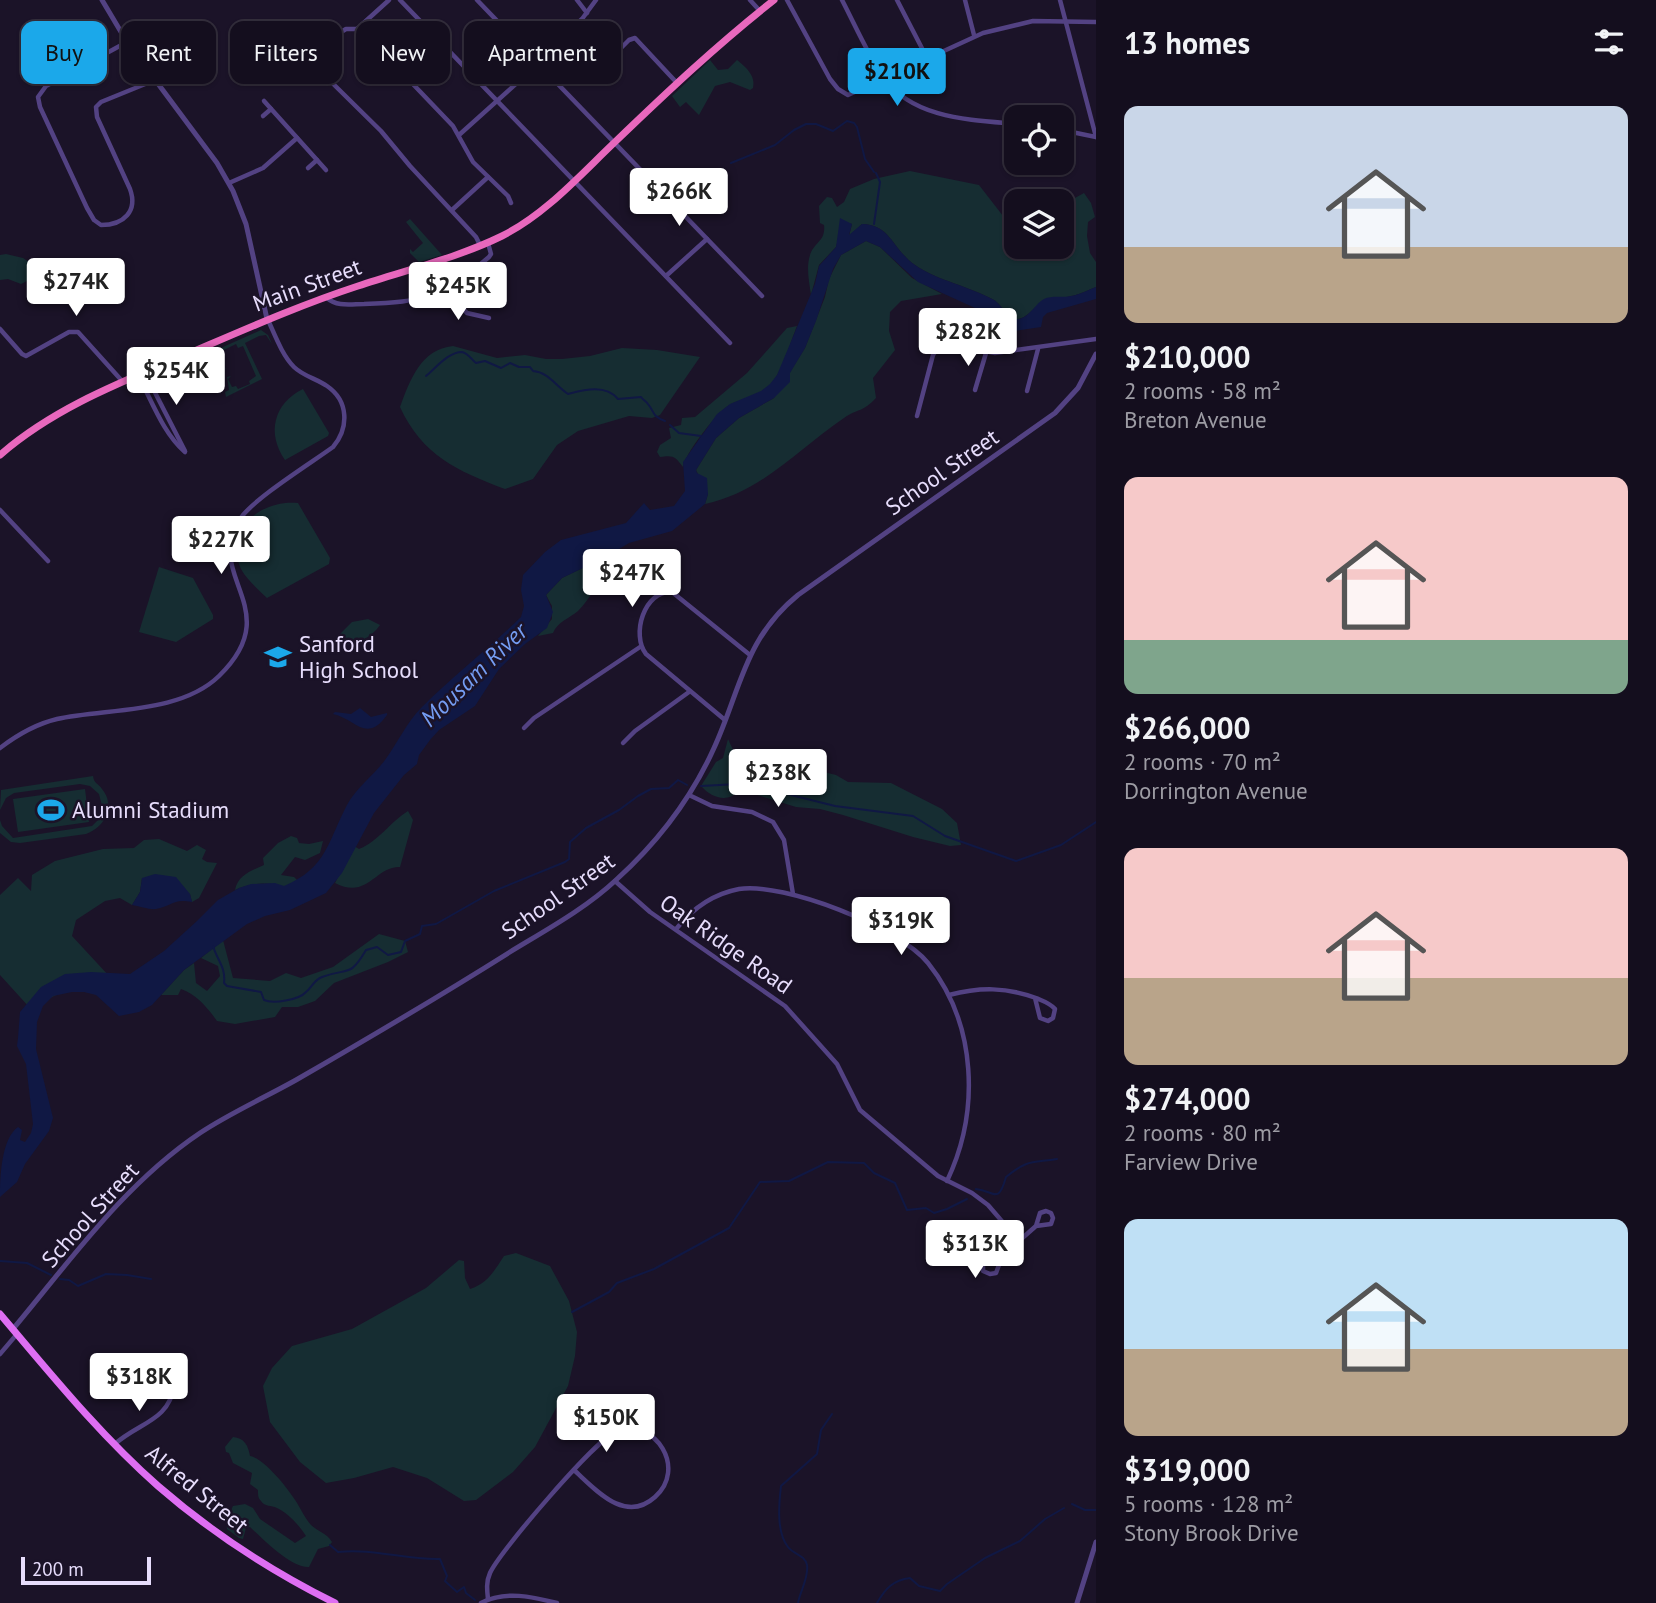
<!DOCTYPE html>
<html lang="en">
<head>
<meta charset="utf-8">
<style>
  :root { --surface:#140e1e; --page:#211c2b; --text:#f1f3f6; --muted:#9d9ca4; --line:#332e3c; --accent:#1ba8ea }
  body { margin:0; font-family:"PT Sans",sans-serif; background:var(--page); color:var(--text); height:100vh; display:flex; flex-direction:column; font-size:26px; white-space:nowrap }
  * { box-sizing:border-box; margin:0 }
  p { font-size:23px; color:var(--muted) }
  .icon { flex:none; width:38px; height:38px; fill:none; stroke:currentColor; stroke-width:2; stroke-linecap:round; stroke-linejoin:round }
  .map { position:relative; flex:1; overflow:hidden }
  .side { display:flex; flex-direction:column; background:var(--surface); width:560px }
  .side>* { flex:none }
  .top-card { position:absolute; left:21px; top:21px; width:665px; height:63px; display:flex; gap:14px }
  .controls { position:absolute; left:1004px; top:105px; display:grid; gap:14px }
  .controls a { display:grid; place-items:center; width:70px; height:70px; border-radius:14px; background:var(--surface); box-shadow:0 2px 5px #0004,0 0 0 2px var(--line); font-size:35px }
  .scale { position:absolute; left:21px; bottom:18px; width:130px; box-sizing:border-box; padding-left:7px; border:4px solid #e7ddfc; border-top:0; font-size:19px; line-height:24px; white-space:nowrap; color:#e7ddfc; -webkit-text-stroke:5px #1b1328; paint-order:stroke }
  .price { position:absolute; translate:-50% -60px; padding:0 16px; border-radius:7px; background:#fff; color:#222; font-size:23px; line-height:46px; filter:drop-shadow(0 2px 4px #0008) }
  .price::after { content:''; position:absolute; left:50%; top:42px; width:21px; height:16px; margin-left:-10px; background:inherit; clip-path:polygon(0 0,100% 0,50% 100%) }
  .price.on { background:var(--accent); color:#111 }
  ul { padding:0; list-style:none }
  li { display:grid; align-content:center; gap:14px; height:371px; padding:0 28px }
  li span { display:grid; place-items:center; height:217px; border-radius:14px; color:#555 }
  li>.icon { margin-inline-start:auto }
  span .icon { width:126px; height:126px; fill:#fffc; stroke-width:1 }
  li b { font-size:30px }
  h2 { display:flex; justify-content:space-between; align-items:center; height:84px; padding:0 28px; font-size:30px }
  .tag { padding:0 24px; border-radius:14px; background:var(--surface); box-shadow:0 2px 5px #0004,0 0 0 2px var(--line); font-size:24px; line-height:63px }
  .tag.on { background:var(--accent); color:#111 }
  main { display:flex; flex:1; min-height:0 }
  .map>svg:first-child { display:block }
  .green { fill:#162d32 }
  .water { fill:#101844 }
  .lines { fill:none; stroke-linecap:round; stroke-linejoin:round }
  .stream { stroke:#101844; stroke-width:2 }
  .minor { stroke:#534283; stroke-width:4.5 }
  .tertiary { stroke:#534283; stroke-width:5 }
  .primary { stroke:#de6ef2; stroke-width:7 }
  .trunk { stroke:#e868bd; stroke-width:7 }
  .labels { text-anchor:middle; stroke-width:5; stroke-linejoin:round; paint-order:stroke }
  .street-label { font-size:23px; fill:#e7ddfc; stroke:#1b1328 }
  .poi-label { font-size:23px; fill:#e7ddfc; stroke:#1b1328; text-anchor:start }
  .water-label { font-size:24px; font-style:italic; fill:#759df3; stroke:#1b1328 }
</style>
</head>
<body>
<main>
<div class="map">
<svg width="1096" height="1603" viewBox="0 0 1096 1603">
  <rect width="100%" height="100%" fill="#1b1328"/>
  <g class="green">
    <path d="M710,60L718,70L728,69L737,60C746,67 756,76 753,88L750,90L730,82L715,86L699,115L686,102L680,107L672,96Z"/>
    <path d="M910,171L979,185L1017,234V247H1062V205L1084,193L1091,203L1095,217L1088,222L1087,236L1090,253L1096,262V287C1088,290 1079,295 1071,296C1059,299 1050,297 1040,304C1033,308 1027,318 1018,319C1008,320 1002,305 994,300C969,286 938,281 915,265C892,249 891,225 862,224L849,236L852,224L846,222L841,229L836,247L819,265L811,295C809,281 806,268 810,255C814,242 826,241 824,225L820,223L819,206L827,197L832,198L837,207L844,202L850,189L874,179Z"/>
    <polygon points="410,219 442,255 419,262 410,253 410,249 413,252 423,243 406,222"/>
    <path d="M866,241L880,247L912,278L942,294L901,301L890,312L889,331L895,350L873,378L876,398C862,413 858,408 844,418C798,449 762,492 705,504L708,494L696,470L716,438L739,418L774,398L805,348L825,297L829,279L841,255Z"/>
    <polygon points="6,254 23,258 38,268 53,270 69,277 71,283 66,288 44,301 37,286 29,280 21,284 8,279 0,280 0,255"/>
    <path d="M797,326C790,343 782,373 770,385C759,396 744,398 731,404C719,409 684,455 683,467C675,456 673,455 660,457L657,452L660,445L671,438L669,428L681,425L682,418L695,417L747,373L787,328Z"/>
    <polygon points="261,330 268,335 272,344 266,335 259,336 245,343 262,379 226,397 225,392 229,390 227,377 231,376 228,379 232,387 236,386 238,389 250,384 249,381 256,376 243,346 238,348 236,344 220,352 224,362 221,364 224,369 227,368 224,370 223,370 214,351"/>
    <path d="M453,346L497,358L525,355L546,359H562L590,356L622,348L657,350L700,357L660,415L652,418L629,416L578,431L557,445L533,479L505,489C457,471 422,455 400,407C410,380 421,349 453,346Z"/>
    <path d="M303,389L329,433L328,436L285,460C266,433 274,403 303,389Z"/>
    <path d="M298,503L330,558L329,564L267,598C258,589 247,580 241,569C223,530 261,499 298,503Z"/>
    <path d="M613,553C602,573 594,595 578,611C570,618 557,622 553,633L538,636L552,619V606L546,595L562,578Z"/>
    <polygon points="159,567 193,578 213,615 213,619 176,642 139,632"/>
    <path d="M368,619L380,625C369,641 348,649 331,643L352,622Z"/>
    <path d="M728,739L734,752L739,791C727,803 712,798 701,786L716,762L723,758Z"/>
    <polygon points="750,759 756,770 766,772 779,766 795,765 836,775 848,782 891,783 942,809 957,823 961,845 950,846 913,837 843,815 820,809 796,807 754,794 749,790 746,760"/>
    <path d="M93,776C94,784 98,783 102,789C116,806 105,827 86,834L20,843L11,842L0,833V820L2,826L13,838L92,826L99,819L102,806L99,794L90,786L80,784L14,793L6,798L0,810L1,790Z"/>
    <polygon points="85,789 89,822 18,832 13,799"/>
    <path d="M408,811L413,820L400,867C375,866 368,900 335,883L354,846L359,849C379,841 390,822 408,811Z"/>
    <path d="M291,836L297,838L299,843L309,844L323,841L320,853L305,860L295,857L281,875L294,877L298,881L284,887C270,881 248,883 235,890C238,875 251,871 264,865L263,858L278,843Z"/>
    <polygon points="159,839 187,851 197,845 206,850 202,859 207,862 217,863 199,898 192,902 190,894 142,878 140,892 132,905 120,898 105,901 76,920 72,936 121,989 82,982 30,1008 0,975 0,895 18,878 31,891 32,875 55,861 103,849 134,848 144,840"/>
    <path d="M379,934L405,941L408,952L388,962L334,983L315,1001L298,1007H282L275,1017L235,1024L217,1021C207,1007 197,995 181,989L178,995H161L184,970L194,963L196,983L207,991L220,976L218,966L201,958L223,940L233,978L270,981L286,973L301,978L333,967Z"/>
    <path d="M516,1253L550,1266L569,1301L577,1332L575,1356L568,1386L535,1447L513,1472L476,1500L464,1501L427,1478L393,1467L354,1478L326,1483L300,1462L270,1422L263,1386L272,1368L292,1346L352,1329L426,1288L459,1260L464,1261L465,1278L470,1289C488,1283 494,1271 504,1256Z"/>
    <path d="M233,1437C245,1438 248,1446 250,1456C263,1458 286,1486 293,1497C300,1506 303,1516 311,1525C318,1532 327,1533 332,1542L329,1546L318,1549L309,1567C291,1568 263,1539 250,1527L246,1528L243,1539L239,1538L227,1529L226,1520L233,1506L245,1504L253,1508L260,1519L295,1543L306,1536C299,1525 288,1513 277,1508C271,1505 265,1507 261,1501C258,1498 258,1495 258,1490L250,1484L252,1473L233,1463L229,1453L226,1452L225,1447Z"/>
  </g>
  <g class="water">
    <path d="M840,218L852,224L849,235L862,224C891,225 892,249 915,265C938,281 969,286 994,300C1002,305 1008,320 1018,319C1029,318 1035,304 1044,299C1052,295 1062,298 1071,296C1079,295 1088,290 1096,287V299L1047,313L1043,317L1041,327L1007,332L975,308L918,282L880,247L866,241L841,255L833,269L816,321L805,348L790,373V382L774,398L739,418L716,438L696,470L697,473L707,478L708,494L705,504L672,531L629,543L604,558L562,578L546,595L553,612L547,628L525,644L499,669L475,706L439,730L430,740L419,755L417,764L404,775L374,813L342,873L326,893L290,910L265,916L247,924L184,970L152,1005L139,1012L119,1016L96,995L84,992H72L53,996L43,1006L37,1022L36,1049L53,1118L49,1131L25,1164L17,1182L0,1197C0,1178 1,1139 18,1127L22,1130L20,1140L25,1142L31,1133L33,1124L26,1064L17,1046L18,1038L20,1012L41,987L65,974L91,972L130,974L164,951L197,921L218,900L239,888L251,884L275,883L284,886C327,868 328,841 347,805C356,788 374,775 385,760C398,742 407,722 422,707C454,675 489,648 521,617L524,606L521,590L523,575L545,552L561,540L626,523L644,503L650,510L674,506L685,491L683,462L717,414L730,404L761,391L770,384L777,375L815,284L819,266L836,247Z"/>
    <path d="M360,708L371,717L387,713V715C366,744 356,719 333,714L335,712L351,714Z"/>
    <path d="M155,874L176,877L190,894L192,902C173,898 172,906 156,909C150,910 139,906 132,905L140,892L142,878Z"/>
  </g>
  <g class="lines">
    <g class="stream">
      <polyline points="731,163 775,145 794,130 806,124 816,124 833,131 847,121 854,123 857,127 865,159 874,172"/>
      <polyline points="874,224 880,182 876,173"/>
      <path d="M426,376C436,368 448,352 462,352C468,353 472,360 476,363L485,361L501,368L510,363L519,367H530L533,371C548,372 556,386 568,394C584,390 605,384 618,399L641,397C643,400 646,401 648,404C655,413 652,416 665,421"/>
      <polyline points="670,425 679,433 701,436"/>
      <polyline points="747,784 835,806 913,816 945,836 1016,861 1061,845 1096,822"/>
      <polyline points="701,786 738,784"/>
      <path d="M213,946C217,960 226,967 224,983L227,986L261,992L264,1000C273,1004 299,1000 306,992C312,987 314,980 322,977C348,967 349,979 366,950L377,947L388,955L401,952L405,941L420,934L422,926L436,924L494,891L565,862L569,859L570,842L586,828L619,810L638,796L651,789L669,788L678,780L687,785"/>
      <path d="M976,1189C995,1191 998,1205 1006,1177C1028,1159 1032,1163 1057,1159"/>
      <polyline points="0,1261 27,1263 51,1275"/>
      <polyline points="60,1279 69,1280 78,1286 106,1274 127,1275 151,1279"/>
      <polyline points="572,1312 609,1292 617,1283 654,1269 729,1228 760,1182 789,1181 828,1162 864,1163 874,1173 895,1183 907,1210 926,1208 934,1213 947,1209 967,1199"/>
      <polyline points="1072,1504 1085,1510 1096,1510"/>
      <path d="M330,1545L338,1552C373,1548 405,1560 440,1559L447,1576L445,1581L457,1592L464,1587L466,1593L475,1600"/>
      <path d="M798,1603C800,1591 809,1578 807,1565C805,1555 793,1554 788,1547C776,1532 779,1503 781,1486L817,1454L821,1430L832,1414"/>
      <path d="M877,1603C885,1589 893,1580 910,1578L919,1586L940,1591L947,1584L985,1558L1020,1541L1045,1519L1064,1508"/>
    </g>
    <g class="minor">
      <polyline points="389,0 357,29 346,29 333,37 315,58 314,65 381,131 410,166 476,237 480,245"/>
      <polyline points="400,0 730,343"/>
      <polyline points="477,0 762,296"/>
      <polyline points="577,0 587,13"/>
      <polyline points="750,0 760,11"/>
      <polyline points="787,0 830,79 838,89 848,95 983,33 1033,21 1096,22"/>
      <path d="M842,0C855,25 867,53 883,77C913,119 970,120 1017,124"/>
      <polyline points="897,0 927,58"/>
      <polyline points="965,0 974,35"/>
      <polyline points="1060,0 1096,137"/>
      <polyline points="357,29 366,35 453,126 473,162 508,196 511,203"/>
      <path d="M127,42L46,86L38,97L40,107L87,208L94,220L101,225C124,225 138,211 130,189L97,117L96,107L101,102L155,80"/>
      <polyline points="537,62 582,19 596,0"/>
      <polyline points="599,70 629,40 635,38 677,83"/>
      <polyline points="264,101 326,170"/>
      <polyline points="263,116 271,109"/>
      <polyline points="1062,130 1096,137"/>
      <polyline points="459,135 538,64"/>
      <polyline points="308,168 317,160"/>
      <polyline points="229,183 263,168 297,138"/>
      <polyline points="452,210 488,177"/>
      <polyline points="666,276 707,239"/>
      <polyline points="446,290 467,313 489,318"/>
      <path d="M327,298C337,307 351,304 364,304C424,302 443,297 489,257L491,254L488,243"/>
      <polyline points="0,329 22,354 26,356 69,332 78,332 123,382"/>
      <polyline points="145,373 185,451"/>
      <path d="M138,375C152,401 163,433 185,452"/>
      <polyline points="975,390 986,353"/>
      <polyline points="1027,391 1038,349"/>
      <polyline points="917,416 933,355 940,345 946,344 995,353 1096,339"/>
      <polyline points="0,510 48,561"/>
      <path d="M725,720L646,654C631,635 644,590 672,592L750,655"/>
      <polyline points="524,728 534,718 640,647"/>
      <polyline points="623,743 635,731 689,692"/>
      <path d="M0,748C17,735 36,724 57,719C107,708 180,714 219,676C288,609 202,576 240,519C253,499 311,463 333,447C349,428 349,401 327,386C317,379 303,376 294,367C282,355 275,335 268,320"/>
      <polyline points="689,795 712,806 752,812 773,822 784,840 793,894"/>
      <polyline points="615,881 650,912 785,1006 837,1064 860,1110 938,1176 972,1193 988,1205 1019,1241"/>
      <path d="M677,928C693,908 713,894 739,889C784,882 899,927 928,963C977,1024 980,1112 947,1181"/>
      <path d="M949,995C980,987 1006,987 1036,998C1043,1001 1050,1003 1055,1009L1053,1018L1048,1021L1040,1018L1035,998"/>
      <polyline points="1002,1257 985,1260 983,1265 983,1271 990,1274 996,1273 1002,1257 1019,1241 1036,1226 1051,1224 1053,1218 1051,1213 1046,1211 1040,1213 1036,1226"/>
      <polyline points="0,1354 17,1334"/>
      <path d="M115,1444C138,1423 169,1421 174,1386"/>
      <path d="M488,1599C487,1590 486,1582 490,1573C499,1552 598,1437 617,1431C656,1418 687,1469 655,1497C625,1524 596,1490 574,1470"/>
      <path d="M481,1603C505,1590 533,1597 557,1603"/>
    </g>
    <g class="tertiary">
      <polyline points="102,0 127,42 217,163 233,191 246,224 267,319"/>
      <path d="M13,1329C70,1261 124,1184 200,1133C230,1113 264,1098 296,1080C369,1038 440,996 510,952C546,930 585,909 616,880C657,843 691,799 714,748C741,689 744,639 798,595L1055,413L1078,388L1096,354"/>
      <polyline points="1077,1603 1096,1542"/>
    </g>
    <path class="primary" d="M0,1314C50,1373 100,1435 158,1486C212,1533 271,1571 335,1603"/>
    <path class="trunk" d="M0,455C55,407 124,381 190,353C246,329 300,305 358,286C406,270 457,258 502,236C546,214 581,174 616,141C667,92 718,44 774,0"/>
  </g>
  <defs>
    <symbol id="school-bare" viewBox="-9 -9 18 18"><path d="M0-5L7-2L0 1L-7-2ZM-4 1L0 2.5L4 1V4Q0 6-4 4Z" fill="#1ba8ea" stroke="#1b1328" stroke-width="2.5" paint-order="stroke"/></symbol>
    <symbol id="stadium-bare" viewBox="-9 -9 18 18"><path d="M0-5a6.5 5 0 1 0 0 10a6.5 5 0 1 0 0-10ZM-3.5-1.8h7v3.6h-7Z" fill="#1ba8ea" stroke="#1b1328" stroke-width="2.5" paint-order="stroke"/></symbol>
  </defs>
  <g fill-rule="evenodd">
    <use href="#school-bare" x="259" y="638" width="38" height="38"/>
    <use href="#stadium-bare" x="32" y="791" width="38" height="38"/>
  </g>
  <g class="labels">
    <g class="street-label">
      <text transform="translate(307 285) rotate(-20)" y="8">Main Street</text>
      <text transform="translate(942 472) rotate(-35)" y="8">School Street</text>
      <text transform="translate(558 896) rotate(-35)" y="8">School Street</text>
      <text transform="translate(726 944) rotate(35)" y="8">Oak Ridge Road</text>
      <text transform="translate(90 1215) rotate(-48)" y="8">School Street</text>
      <text transform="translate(197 1489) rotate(39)" y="8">Alfred Street</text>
    </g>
    <g class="poi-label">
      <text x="299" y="652">Sanford<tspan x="299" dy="26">High School</tspan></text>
      <text x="72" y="818">Alumni Stadium</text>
    </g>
    <g class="water-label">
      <text transform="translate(474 675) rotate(-44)" y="8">Mousam River</text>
    </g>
  </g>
</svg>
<div class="controls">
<a><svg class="icon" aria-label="locate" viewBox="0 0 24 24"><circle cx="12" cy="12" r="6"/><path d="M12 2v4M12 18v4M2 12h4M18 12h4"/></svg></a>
<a><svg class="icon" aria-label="layers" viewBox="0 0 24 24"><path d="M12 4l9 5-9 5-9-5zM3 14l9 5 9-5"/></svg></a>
</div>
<div class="scale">200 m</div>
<b class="price on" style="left:897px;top:108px">$210K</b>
<b class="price" style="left:679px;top:228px">$266K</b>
<b class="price" style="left:76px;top:318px">$274K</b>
<b class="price" style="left:458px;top:322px">$245K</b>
<b class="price" style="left:968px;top:368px">$282K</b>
<b class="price" style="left:176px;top:407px">$254K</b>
<b class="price" style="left:221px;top:576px">$227K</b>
<b class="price" style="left:632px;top:609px">$247K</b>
<b class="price" style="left:778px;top:809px">$238K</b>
<b class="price" style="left:901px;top:957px">$319K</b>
<b class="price" style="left:975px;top:1280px">$313K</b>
<b class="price" style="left:139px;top:1413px">$318K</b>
<b class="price" style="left:606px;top:1454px">$150K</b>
<div class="top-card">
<a class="tag on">Buy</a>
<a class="tag">Rent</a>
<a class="tag">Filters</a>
<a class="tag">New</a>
<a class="tag">Apartment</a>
</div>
</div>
<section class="side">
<h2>13 homes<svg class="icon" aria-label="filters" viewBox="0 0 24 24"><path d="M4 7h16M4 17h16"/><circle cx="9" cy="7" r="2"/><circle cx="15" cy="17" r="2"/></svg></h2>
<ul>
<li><span style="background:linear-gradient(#c9d6e8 65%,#b9a48a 0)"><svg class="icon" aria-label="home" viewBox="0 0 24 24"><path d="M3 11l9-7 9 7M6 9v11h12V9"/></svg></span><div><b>$210,000</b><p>2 rooms · 58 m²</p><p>Breton Avenue</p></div></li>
<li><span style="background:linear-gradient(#f6c9c9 75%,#7fa58c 0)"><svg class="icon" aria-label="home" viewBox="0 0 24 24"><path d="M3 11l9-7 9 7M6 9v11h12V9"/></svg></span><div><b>$266,000</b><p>2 rooms · 70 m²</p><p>Dorrington Avenue</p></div></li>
<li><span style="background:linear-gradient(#f6c9c9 60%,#b9a48a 0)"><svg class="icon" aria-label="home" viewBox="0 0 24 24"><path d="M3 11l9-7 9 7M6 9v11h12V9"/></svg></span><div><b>$274,000</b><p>2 rooms · 80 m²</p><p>Farview Drive</p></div></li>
<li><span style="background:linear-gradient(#bfe0f5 60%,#b9a48a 0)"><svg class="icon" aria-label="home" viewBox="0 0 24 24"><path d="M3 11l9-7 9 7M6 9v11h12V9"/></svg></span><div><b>$319,000</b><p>5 rooms · 128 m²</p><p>Stony Brook Drive</p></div></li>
</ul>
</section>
</main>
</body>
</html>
